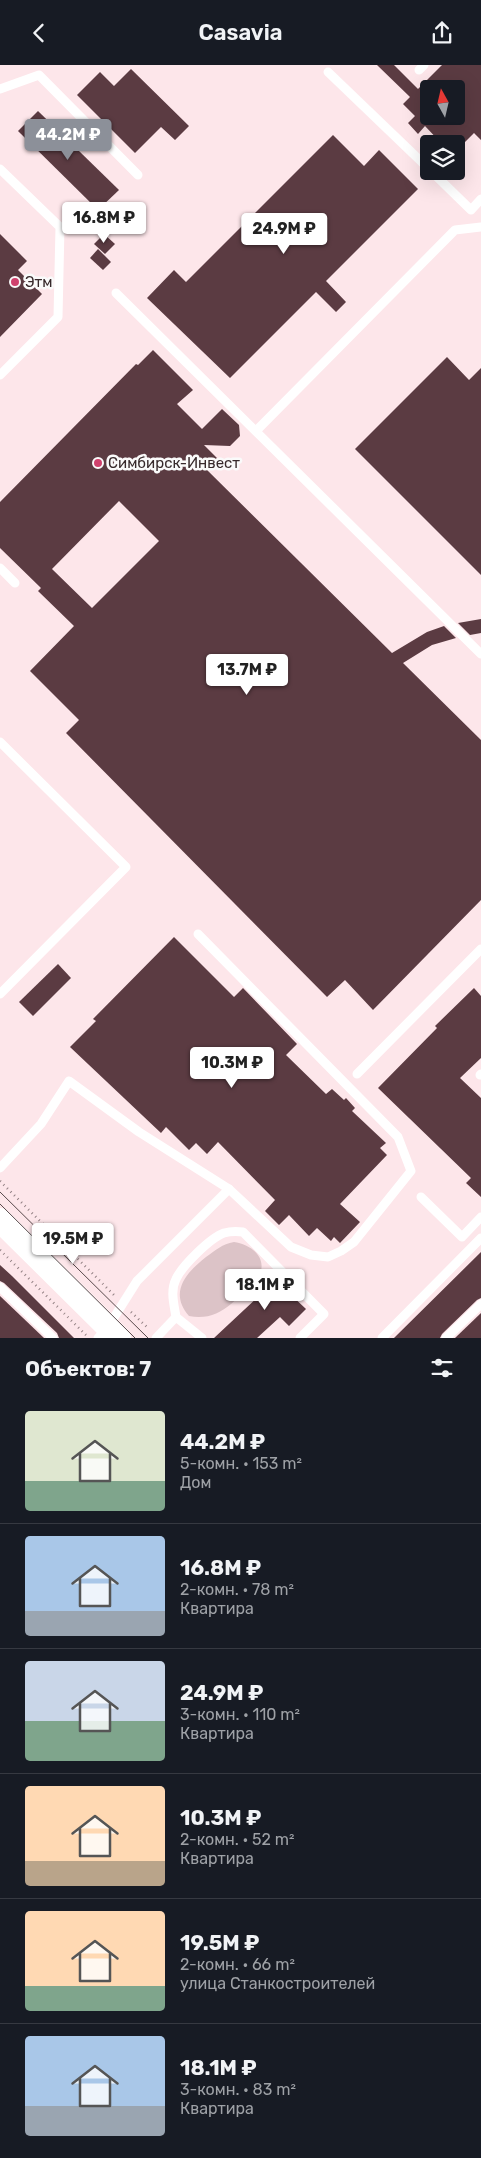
<!DOCTYPE html>
<html lang="ru">
<head>
<meta charset="utf-8">
<style>
  :root { --surface:#171b24; --page:#242831; --text:#f1f3f6; --muted:#9ea1a6; --line:#363941; --accent:#8c9099 }
  body { margin:0; font-family:Rubik,sans-serif; background:var(--page); color:var(--text); height:100vh; display:flex; flex-direction:column; font-size:19px; white-space:nowrap }
  * { box-sizing:border-box; margin:0 }
  p { font-size:16px; color:var(--muted) }
  .icon { flex:none; width:28px; height:28px; fill:none; stroke:currentColor; stroke-width:2; stroke-linecap:round; stroke-linejoin:round }
  .map { position:relative; height:1273px; overflow:hidden }
  .panel { display:flex; flex-direction:column; background:var(--surface); flex:1 }
  .panel>* { flex:none }
  .needle { width:32px; rotate:352deg }
  .controls { position:absolute; left:420px; top:15px; display:grid; gap:10px }
  .controls a { display:grid; place-items:center; width:45px; height:45px; border-radius:5px; background:var(--surface); box-shadow:0 5px 20px #0002; font-size:25px }
  .price { position:absolute; translate:-50% -42px; padding:0 11px; border-radius:5px; background:#fff; color:#222; font-size:16px; line-height:32px; filter:drop-shadow(0 1px 2px #0008) }
  .price::after { content:''; position:absolute; left:50%; top:30px; width:15px; height:11px; margin-left:-8px; background:inherit; clip-path:polygon(0 0,100% 0,50% 100%) }
  .price.selected { background:var(--accent); color:#fff }
  ul { padding:0; list-style:none }
  li { display:flex; align-items:center; gap:15px; height:125px; padding:0 25px }
  li+li { border-top:1px solid var(--line) }
  li span { display:grid; place-items:center; flex:none; width:140px; height:100px; border-radius:5px; color:#555 }
  li>.icon { margin-inline-start:auto }
  span .icon { width:60px; height:60px; fill:#fffc; stroke-width:1 }
  li b { font-size:21px }
  h2 { display:flex; justify-content:space-between; align-items:center; height:60px; padding:0 25px; font-size:21px }
  header { display:flex; justify-content:space-between; align-items:center; height:65px; padding:0 25px; background:var(--surface); font-size:22px; font-weight:600 }
  .map>svg:first-child { display:block }
  .green { fill:#dcc3c7 }
  .building { fill:#5b3b42; fill-rule:evenodd }
  .lines { fill:none; stroke-linecap:round; stroke-linejoin:round }
  .path { stroke:#948285; stroke-width:2.5; stroke-dasharray:1 4; stroke-linecap:butt }
  .lane { stroke:#fff; stroke-width:9 }
  .secondary { stroke:#fff; stroke-width:24 }
  .tram { stroke:#57484a; stroke-width:1 }
  .poi-dot { fill:#cf416d; stroke:#fafafa; stroke-width:2 }
  .labels { text-anchor:middle; stroke-width:5; stroke-linejoin:round; paint-order:stroke }
  .poi-label { font-size:15px; fill:#37292b; stroke:#fafafa; text-anchor:start }
</style>
</head>
<body>
<header><svg class="icon" aria-label="back" viewBox="0 0 24 24"><path d="M15 5l-7 7 7 7"/></svg>Casavia<svg class="icon" aria-label="share" viewBox="0 0 24 24"><path d="M12 15V3M7 8l5-5 5 5M5 13v7h14v-7"/></svg></header>
<div class="map">
<svg width="481" height="1273" viewBox="0 0 481 1273">
  <rect width="100%" height="100%" fill="#fde6ea"/>
  <path class="green" d="M234,1177C248,1179 265,1189 261,1206C242,1228 223,1258 189,1251C168,1227 187,1207 206,1192C216,1185 222,1179 234,1177Z"/>
  <g class="building">
    <path d="M377,0H394L418,24L442,0H481V75L474,68L463,79H442L425,61L418,69L408,58L415,51L403,39L410,32ZM429,24H456V51H429Z"/>
    <polygon points="131,4 189,61 175,75 161,62 135,88 77,30 100,7 114,21"/>
    <polygon points="38,46 119,125 98,145 18,66"/>
    <polygon points="333,70 364,101 379,85 418,124 326,216 346,237 336,247 316,227 230,313 147,233 174,205 186,217"/>
    <polygon points="0,169 27,196 18,205 42,229 0,272"/>
    <polygon points="104,169 115,179 105,189 94,179"/>
    <polygon points="98,184 111,197 103,205 90,193"/>
    <path d="M153,285L193,325L177,339L202,364L222,344L239,360L240,371L230,381L204,380L217,393L206,404L392,588L427,567L444,561L456,573L432,580L403,598L481,675V835L373,945L345,915L327,932L66,668L79,655L30,606L74,561L38,526L41,523L0,483V437L136,299L138,300ZM119,436L159,476L92,543L52,504Z"/>
    <polygon points="447,292 469,315 481,303 481,510 355,384"/>
    <polygon points="481,554 481,568 470,570 458,558"/>
    <polygon points="174,872 234,932 243,923 297,979 286,990 326,1029 332,1024 344,1035 346,1033 355,1043 352,1046 386,1078 380,1083 387,1090 340,1139 360,1157 340,1178 334,1172 331,1176 317,1163 309,1171 289,1150 279,1160 265,1146 275,1135 218,1077 207,1089 196,1078 189,1085 166,1062 161,1068 70,982 96,956 93,954"/>
    <polygon points="58,899 71,913 33,951 19,937"/>
    <polygon points="474,923 481,931 481,993 460,1013 481,1033 481,1132 466,1118 471,1113 378,1023 437,963 435,961"/>
    <polygon points="481,1187 481,1233 477,1235 442,1269 440,1273 394,1273"/>
    <polygon points="0,1200 12,1211 74,1273 59,1273 57,1268 4,1218 0,1216"/>
    <polygon points="271,1209 281,1219 283,1218 291,1226 289,1228 306,1244 289,1261 280,1252 257,1273 214,1273 259,1231 254,1226"/>
    <polygon points="0,1231 44,1273 0,1273"/>
    <polygon points="481,1248 481,1273 455,1273"/>
  </g>
  <g class="lines">
    <g class="path">
      <polyline points="0,1116 115,1231"/>
      <polyline points="0,1185 86,1270"/>
      <polyline points="131,1247 149,1264"/>
    </g>
    <g class="lane">
      <polyline points="419,5 424,0"/>
      <polyline points="328,7 429,104"/>
      <polyline points="0,24 39,10 138,110"/>
      <polyline points="0,104 60,162 58,252 0,310"/>
      <polyline points="431,106 471,145 481,134"/>
      <polyline points="116,228 481,589"/>
      <polyline points="256,366 455,165 481,162"/>
      <polyline points="0,503 15,518"/>
      <polyline points="0,677 126,802 0,929"/>
      <polyline points="357,1009 481,884"/>
      <polyline points="480,1010 481,1009"/>
      <polyline points="0,1103 41,1059 69,1016 139,1067 229,1124 291,1182 311,1190 328,1192 341,1186 354,1177 411,1106 398,1072 198,869"/>
      <polyline points="421,1132 462,1172 481,1152"/>
      <polyline points="0,1222 53,1273"/>
      <path d="M176,1252C174,1239 170,1226 176,1214C182,1201 210,1173 224,1168C231,1166 235,1166 243,1167L324,1249L300,1273"/>
      <polyline points="98,1273 108,1262 137,1216 229,1124"/>
      <polyline points="156,1273 176,1252 202,1273"/>
      <polyline points="382,1273 481,1173"/>
      <polyline points="446,1273 481,1239"/>
    </g>
    <polyline class="secondary" points="0,1155 119,1273"/>
    <g class="tram">
      <polyline points="0,1127 148,1273"/>
      <polyline points="0,1139 135,1273"/>
    </g>
  </g>
  <g class="poi-dot">
    <circle cx="15" cy="217" r="5"/>
    <circle cx="98" cy="398" r="5"/>
  </g>
  <g class="labels">
    <g class="poi-label">
      <text x="25" y="222">Этм</text>
      <text x="108" y="403">Симбирск-Инвест</text>
    </g>
  </g>
</svg>
<div class="controls">
<a><svg class="needle" viewBox="-14 -14 28 28"><path d="M0-13l5 13h-10z" fill="#e53935"/><path d="M0 13l5-13h-10z" fill="#9ea1a6"/></svg></a>
<a><svg class="icon" aria-label="layers" viewBox="0 0 24 24"><path d="M12 4l9 5-9 5-9-5zM3 14l9 5 9-5"/></svg></a>
</div>
<b class="price selected" style="left:68px;top:96px">44.2M ₽</b>
<b class="price" style="left:104px;top:179px">16.8M ₽</b>
<b class="price" style="left:284px;top:190px">24.9M ₽</b>
<b class="price" style="left:247px;top:631px">13.7M ₽</b>
<b class="price" style="left:232px;top:1024px">10.3M ₽</b>
<b class="price" style="left:73px;top:1200px">19.5M ₽</b>
<b class="price" style="left:265px;top:1246px">18.1M ₽</b>
</div>
<section class="panel">
<h2>Объектов: 7<svg class="icon" aria-label="filters" viewBox="0 0 24 24"><path d="M4 7h16M4 17h16"/><circle cx="9" cy="7" r="2"/><circle cx="15" cy="17" r="2"/></svg></h2>
<ul>
<li><span style="background:linear-gradient(#dfe7d0 70%,#7fa58c 0)"><svg class="icon" aria-label="home" viewBox="0 0 24 24"><path d="M3 11l9-7 9 7M6 9v11h12V9"/></svg></span><div><b>44.2M ₽</b><p>5-комн. · 153 m²</p><p>Дом</p></div></li>
<li><span style="background:linear-gradient(#a9c7e8 75%,#9aa5b1 0)"><svg class="icon" aria-label="home" viewBox="0 0 24 24"><path d="M3 11l9-7 9 7M6 9v11h12V9"/></svg></span><div><b>16.8M ₽</b><p>2-комн. · 78 m²</p><p>Квартира</p></div></li>
<li><span style="background:linear-gradient(#c9d6e8 60%,#7fa58c 0)"><svg class="icon" aria-label="home" viewBox="0 0 24 24"><path d="M3 11l9-7 9 7M6 9v11h12V9"/></svg></span><div><b>24.9M ₽</b><p>3-комн. · 110 m²</p><p>Квартира</p></div></li>
<li><span style="background:linear-gradient(#ffd9b3 75%,#b9a48a 0)"><svg class="icon" aria-label="home" viewBox="0 0 24 24"><path d="M3 11l9-7 9 7M6 9v11h12V9"/></svg></span><div><b>10.3M ₽</b><p>2-комн. · 52 m²</p><p>Квартира</p></div></li>
<li><span style="background:linear-gradient(#ffd9b3 75%,#7fa58c 0)"><svg class="icon" aria-label="home" viewBox="0 0 24 24"><path d="M3 11l9-7 9 7M6 9v11h12V9"/></svg></span><div><b>19.5M ₽</b><p>2-комн. · 66 m²</p><p>улица Станкостроителей</p></div></li>
<li><span style="background:linear-gradient(#a9c7e8 70%,#9aa5b1 0)"><svg class="icon" aria-label="home" viewBox="0 0 24 24"><path d="M3 11l9-7 9 7M6 9v11h12V9"/></svg></span><div><b>18.1M ₽</b><p>3-комн. · 83 m²</p><p>Квартира</p></div></li>
</ul>
</section>
</body>
</html>
